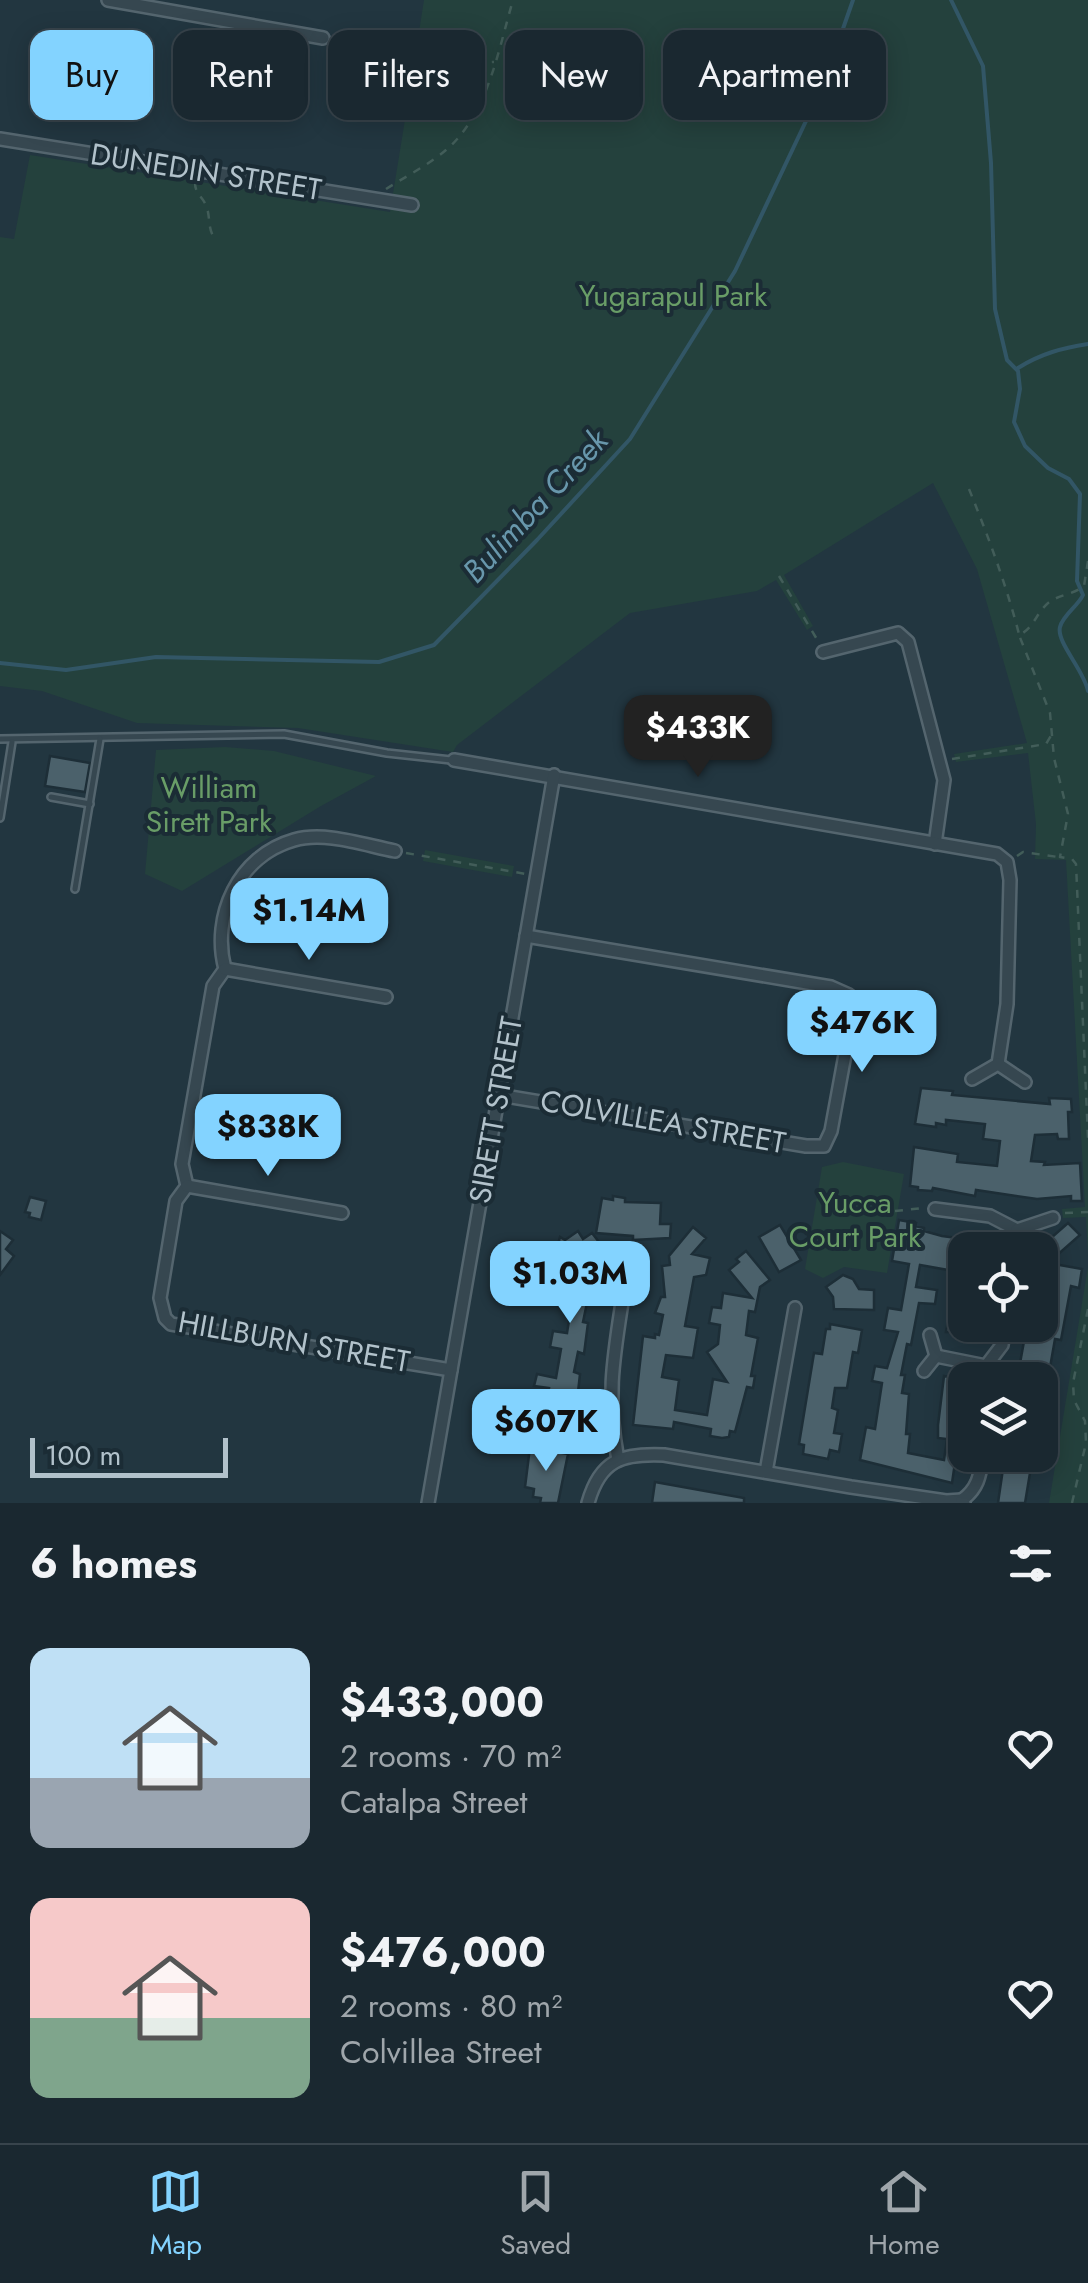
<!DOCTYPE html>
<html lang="en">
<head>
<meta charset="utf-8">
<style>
  :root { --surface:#1a2830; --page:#27343c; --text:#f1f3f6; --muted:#9fa6ab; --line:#38444c; --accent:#83d3ff }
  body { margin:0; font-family:Jost,sans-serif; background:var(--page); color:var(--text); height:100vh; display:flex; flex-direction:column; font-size:38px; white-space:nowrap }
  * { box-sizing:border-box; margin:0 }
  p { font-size:32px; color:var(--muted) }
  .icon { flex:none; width:55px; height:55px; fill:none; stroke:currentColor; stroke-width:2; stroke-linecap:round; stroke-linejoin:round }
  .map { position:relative; height:1503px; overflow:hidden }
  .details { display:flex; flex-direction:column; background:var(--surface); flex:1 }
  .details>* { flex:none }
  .guide { position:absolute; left:30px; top:30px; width:1030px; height:90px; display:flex; gap:20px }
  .controls { position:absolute; left:948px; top:1232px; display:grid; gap:20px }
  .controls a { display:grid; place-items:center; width:110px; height:110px; border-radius:20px; background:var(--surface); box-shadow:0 5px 25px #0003,0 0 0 2px var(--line); font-size:50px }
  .scale { position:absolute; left:30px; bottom:25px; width:198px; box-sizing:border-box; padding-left:10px; border:5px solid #b2c2cb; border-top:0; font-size:28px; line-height:35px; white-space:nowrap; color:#b2c2cb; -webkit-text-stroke:8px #1b2c35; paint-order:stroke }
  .price { position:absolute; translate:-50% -85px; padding:0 22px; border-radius:20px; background:var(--accent); color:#111; font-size:32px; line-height:65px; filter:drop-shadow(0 2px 5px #0008) }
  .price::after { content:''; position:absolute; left:50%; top:60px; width:30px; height:22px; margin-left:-15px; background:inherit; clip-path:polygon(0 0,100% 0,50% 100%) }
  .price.on { background:#222; color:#fff }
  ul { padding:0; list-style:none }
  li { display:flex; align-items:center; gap:30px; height:250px; padding:0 30px }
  li span { display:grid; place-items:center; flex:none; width:280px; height:200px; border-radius:20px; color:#555 }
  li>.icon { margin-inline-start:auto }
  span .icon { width:120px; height:120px; fill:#fffc; stroke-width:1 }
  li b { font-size:42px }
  h2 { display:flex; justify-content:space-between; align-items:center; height:120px; padding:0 30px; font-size:42px }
  .pill { padding:0 35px; border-radius:20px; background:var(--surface); box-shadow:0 5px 25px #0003,0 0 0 2px var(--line); font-size:35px; line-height:90px }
  .pill.on { background:var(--accent); color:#111 }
  .dock { display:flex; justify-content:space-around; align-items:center; height:140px; border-top:2px solid var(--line); background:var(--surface); font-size:28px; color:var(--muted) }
  .dock a { display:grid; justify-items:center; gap:5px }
  .dock .on { color:var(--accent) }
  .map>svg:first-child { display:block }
  .green { fill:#24413d }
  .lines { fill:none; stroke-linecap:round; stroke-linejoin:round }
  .stream { stroke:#325666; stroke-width:4 }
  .building { fill:#4b616b; stroke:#1d2e37; stroke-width:2.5 }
  .lane-casing { stroke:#54656e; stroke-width:10 }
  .street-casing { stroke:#54656e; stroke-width:16 }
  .path { stroke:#425d59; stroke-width:2.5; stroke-dasharray:8 8; stroke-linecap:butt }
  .lane { stroke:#364750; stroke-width:5 }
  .street { stroke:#364750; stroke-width:11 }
  .labels { text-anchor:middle; stroke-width:8; stroke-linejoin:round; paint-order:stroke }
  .street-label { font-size:30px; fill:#b2c2cb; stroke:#1b2c35 }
  .park-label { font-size:30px; fill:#699d67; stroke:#1b2c35 }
  .water-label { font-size:32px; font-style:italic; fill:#6897ac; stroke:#1b2c35 }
</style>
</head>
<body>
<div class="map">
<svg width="1088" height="1503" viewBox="0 0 1088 1503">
  <rect width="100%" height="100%" fill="#223640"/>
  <g class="green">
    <polygon points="424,0 1088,0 1088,1256 1086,1217 1063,1218 1062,1209 1085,1207 1066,860 1035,859 1036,824 1028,753 956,762 954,754 1027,743 977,569 933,483 784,575 813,626 807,630 776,580 757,591 630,613 457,745 453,752 298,728 137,723 42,691 0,686 0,237 14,239 30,155 390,212 415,58 335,45 336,39 416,51"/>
    <polygon points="225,747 274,751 376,776 321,806 182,891 145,874 156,750"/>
    <polygon points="425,850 514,866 512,877 423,861"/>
    <polygon points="843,1162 904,1174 887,1273 844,1267 823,1278 805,1269 822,1167"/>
    <polygon points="1088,1267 1088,1503 1049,1503"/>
  </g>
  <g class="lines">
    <g class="stream">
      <path d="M951,0L983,66L991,163L995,309L1007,360L1018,371L1020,389L1014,422L1025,446L1048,468L1069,479L1080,494L1077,581L1083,595C1078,606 1063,615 1060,627C1056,642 1084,670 1088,691"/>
      <path d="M1018,368C1040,354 1062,348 1088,344"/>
      <polyline points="0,663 66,670 156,657 379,662 434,645 537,540 630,439 735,271 824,83 853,0"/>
    </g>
  </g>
  <g class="building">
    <polygon points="50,756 90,763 85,792 45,786"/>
    <polygon points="921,1088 953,1091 952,1095 1050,1104 1049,1098 1071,1099 1072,1112 1068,1112 1069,1139 1058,1139 1057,1134 1035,1135 1031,1161 1045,1162 1044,1165 1080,1163 1082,1201 1071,1201 1071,1196 1037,1199 976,1190 975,1196 933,1188 932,1191 918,1190 918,1187 910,1186 914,1147 958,1154 957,1162 997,1166 1000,1141 983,1139 985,1124 946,1120 946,1125 936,1123 936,1127 915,1124"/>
    <polygon points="613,1196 625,1198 625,1202 661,1203 660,1224 671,1224 670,1238 633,1240 633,1236 596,1233 602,1198 613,1200"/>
    <polygon points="30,1197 46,1201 41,1220 29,1217 30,1213 25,1212"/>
    <polygon points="899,1220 916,1223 915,1226 924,1228 924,1231 942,1236 1002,1244 1002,1250 965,1250 965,1273 920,1265 916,1287 937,1290 935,1304 919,1303 911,1345 907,1344 901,1375 905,1375 902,1393 909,1394 906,1434 910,1434 908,1453 944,1460 947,1439 938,1438 938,1425 944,1376 965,1380 965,1434 962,1449 957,1449 952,1483 860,1460 866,1427 875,1429 882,1383 872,1381 875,1366 887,1368 898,1332 884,1330 888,1308 901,1310 909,1264 892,1261"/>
    <polygon points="1068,1223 1080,1235 1055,1257 1043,1245"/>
    <polygon points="780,1225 801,1260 779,1272 759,1237"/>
    <polygon points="693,1227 706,1238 692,1254 710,1258 706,1275 694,1277 685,1326 698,1328 693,1358 666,1355 662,1377 679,1380 675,1410 707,1415 713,1379 727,1382 707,1352 718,1344 720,1325 709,1323 712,1307 721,1308 723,1293 752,1298 729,1270 739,1262 736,1259 746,1251 770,1280 760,1287 755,1312 749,1311 746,1335 758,1338 751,1376 755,1376 753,1388 747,1387 735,1432 730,1431 729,1437 722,1438 710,1436 711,1429 674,1422 673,1429 633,1425 643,1336 655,1338 655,1334 659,1335 663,1315 655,1313 661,1297 665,1297 662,1266 670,1265 669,1256"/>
    <polygon points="0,1231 13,1240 6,1249 14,1256 0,1275"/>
    <polygon points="578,1231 583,1239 592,1233 602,1246 593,1252 593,1267 582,1297 588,1298 583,1322 588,1323 584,1354 578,1352 574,1372 580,1374 574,1429 558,1426 561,1414 545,1412 549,1388 534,1386 537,1374 556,1378 561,1349 550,1347 553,1331 567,1333 571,1307 553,1304 555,1289 562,1290 566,1266 554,1260 560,1237 565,1240"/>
    <polygon points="1043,1262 1082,1269 1079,1288 1071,1286 1061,1340 1055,1339 1048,1379 1018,1374 1027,1325 1040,1325 1040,1272"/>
    <polygon points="843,1275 853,1279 859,1289 874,1290 874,1310 834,1309 833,1297 826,1287"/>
    <polygon points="950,1309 965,1311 965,1332 946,1332"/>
    <polygon points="830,1324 862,1330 858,1353 853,1352 847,1388 835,1388 832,1408 838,1410 834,1433 842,1434 839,1452 830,1450 828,1459 803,1454 804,1445 799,1444 814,1353 822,1354 826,1329 830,1329"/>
    <polygon points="1040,1385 1058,1388 1056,1400 1049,1398 1045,1420 1040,1420"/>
    <polygon points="530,1447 568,1454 558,1503 540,1503 541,1498 533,1497 534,1489 525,1487"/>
    <polygon points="1005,1455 1033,1455 1025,1503 998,1503"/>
    <polygon points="655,1482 744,1498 744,1503 652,1503"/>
  </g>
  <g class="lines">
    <defs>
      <g id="lane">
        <polyline points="0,739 284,734 387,753 451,760"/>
        <polyline points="51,797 90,804"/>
        <polyline points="0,818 12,742"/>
        <polyline points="75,889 100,739"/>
      </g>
      <g id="street">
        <polyline points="108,0 323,38"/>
        <polyline points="0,139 412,205"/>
        <polyline points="823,652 898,633 908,642 944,780 935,844"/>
        <polyline points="454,760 997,854 1007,862 1010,880 1007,1004 998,1064"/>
        <path d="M395,851C364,845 325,831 294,840C238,856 211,916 225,969L213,986L182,1164L187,1186L176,1201L160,1298L165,1318L171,1324L451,1370"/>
        <polyline points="225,969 386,997"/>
        <polyline points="972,1079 998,1064 1025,1082"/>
        <polyline points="499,1095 806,1146 824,1146 831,1131 853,1011 849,995 831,987 526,936"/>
        <polyline points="187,1186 342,1213"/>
        <polyline points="935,1209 990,1216 1017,1230 1018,1250"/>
        <polyline points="1017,1230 1053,1218"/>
        <polyline points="936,1356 986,1366"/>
        <polyline points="924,1371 936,1356 930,1335"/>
        <polyline points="993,1380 986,1366 1002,1345 1005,1325"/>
        <path d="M618,1460C605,1392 615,1350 625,1283"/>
        <polyline points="766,1472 795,1308"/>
        <polyline points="428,1503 554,775"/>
        <path d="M588,1503C600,1460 622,1453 664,1455L851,1487L946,1501L962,1500"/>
        <path d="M964,1503L962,1500C979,1488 980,1474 983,1455"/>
      </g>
    </defs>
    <use href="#lane" class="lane-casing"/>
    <use href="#street" class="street-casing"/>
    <g class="path">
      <polyline points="334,42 414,54 454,64 494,62"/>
      <path d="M195,182C195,194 201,195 206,205C211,218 207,228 215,239"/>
      <path d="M386,189C405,177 428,165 446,150C488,114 498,51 513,0"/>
      <path d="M969,489C988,536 1006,584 1019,634"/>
      <path d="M1088,561L1084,586C1073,595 1056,595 1047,604C1036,614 1033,629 1019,635L1050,713L1054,758L1068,814L1060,857L1072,859L1076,864L1088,1138"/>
      <polyline points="779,576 818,641"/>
      <polyline points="952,759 1046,744 1052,734"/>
      <polyline points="406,853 526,874"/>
      <polyline points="1017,856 1023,852 1058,857"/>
      <polyline points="895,1211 923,1208"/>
      <polyline points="1065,1213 1088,1212"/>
      <polyline points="1072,1503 1086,1443 1085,1421 1074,1400 1073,1383 1088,1309"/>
    </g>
    <use href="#lane" class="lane"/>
    <use href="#street" class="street"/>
  </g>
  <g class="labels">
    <g class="street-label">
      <text transform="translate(206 172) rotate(9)" y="10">DUNEDIN STREET</text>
      <text transform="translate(496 1110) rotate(-80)" y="10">SIRETT STREET</text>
      <text transform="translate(663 1122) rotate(10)" y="10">COLVILLEA STREET</text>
      <text transform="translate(294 1342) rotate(10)" y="10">HILLBURN STREET</text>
    </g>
    <g class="park-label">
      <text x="673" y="306">Yugarapul Park</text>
      <text x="209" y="798">William<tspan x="209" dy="34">Sirett Park</tspan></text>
      <text x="855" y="1213">Yucca<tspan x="855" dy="34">Court Park</tspan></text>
    </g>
    <g class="water-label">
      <text transform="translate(535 506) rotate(-47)" y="11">Bulimba Creek</text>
    </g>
  </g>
</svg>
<div class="controls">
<a><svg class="icon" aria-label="locate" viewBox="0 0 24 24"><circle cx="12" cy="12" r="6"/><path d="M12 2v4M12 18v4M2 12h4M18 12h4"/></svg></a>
<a><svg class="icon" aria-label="layers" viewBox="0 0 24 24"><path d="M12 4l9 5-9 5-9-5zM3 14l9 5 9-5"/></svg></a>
</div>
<div class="scale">100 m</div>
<b class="price on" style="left:698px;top:780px">$433K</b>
<b class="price" style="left:309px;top:963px">$1.14M</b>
<b class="price" style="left:862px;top:1075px">$476K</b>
<b class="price" style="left:268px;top:1179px">$838K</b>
<b class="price" style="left:570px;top:1326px">$1.03M</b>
<b class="price" style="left:546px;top:1474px">$607K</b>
<div class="guide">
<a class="pill on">Buy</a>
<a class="pill">Rent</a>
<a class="pill">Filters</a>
<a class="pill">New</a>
<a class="pill">Apartment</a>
</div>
</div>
<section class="details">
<h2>6 homes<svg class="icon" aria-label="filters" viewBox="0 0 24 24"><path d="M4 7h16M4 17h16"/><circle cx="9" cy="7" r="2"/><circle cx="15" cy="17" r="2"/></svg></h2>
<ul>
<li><span style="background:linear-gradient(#bfe0f5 65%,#9aa5b1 0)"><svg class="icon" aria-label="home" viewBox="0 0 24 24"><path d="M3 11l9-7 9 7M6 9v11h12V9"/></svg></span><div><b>$433,000</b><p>2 rooms · 70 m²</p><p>Catalpa Street</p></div><svg class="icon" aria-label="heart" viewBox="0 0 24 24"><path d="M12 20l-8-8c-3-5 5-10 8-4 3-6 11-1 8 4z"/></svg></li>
<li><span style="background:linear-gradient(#f6c9c9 60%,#7fa58c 0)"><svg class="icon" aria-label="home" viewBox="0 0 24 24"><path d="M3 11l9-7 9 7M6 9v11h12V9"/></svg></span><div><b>$476,000</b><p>2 rooms · 80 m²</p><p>Colvillea Street</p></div><svg class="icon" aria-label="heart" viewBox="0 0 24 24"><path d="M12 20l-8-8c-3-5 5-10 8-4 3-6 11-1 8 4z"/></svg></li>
</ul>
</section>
<nav class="dock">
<a class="on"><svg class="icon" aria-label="map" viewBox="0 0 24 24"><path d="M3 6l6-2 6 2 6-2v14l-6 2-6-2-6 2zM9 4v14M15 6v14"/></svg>Map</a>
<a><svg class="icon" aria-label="saved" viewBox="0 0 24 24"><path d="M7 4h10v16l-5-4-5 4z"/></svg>Saved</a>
<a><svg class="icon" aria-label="home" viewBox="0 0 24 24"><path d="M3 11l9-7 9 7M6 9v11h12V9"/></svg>Home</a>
</nav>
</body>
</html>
